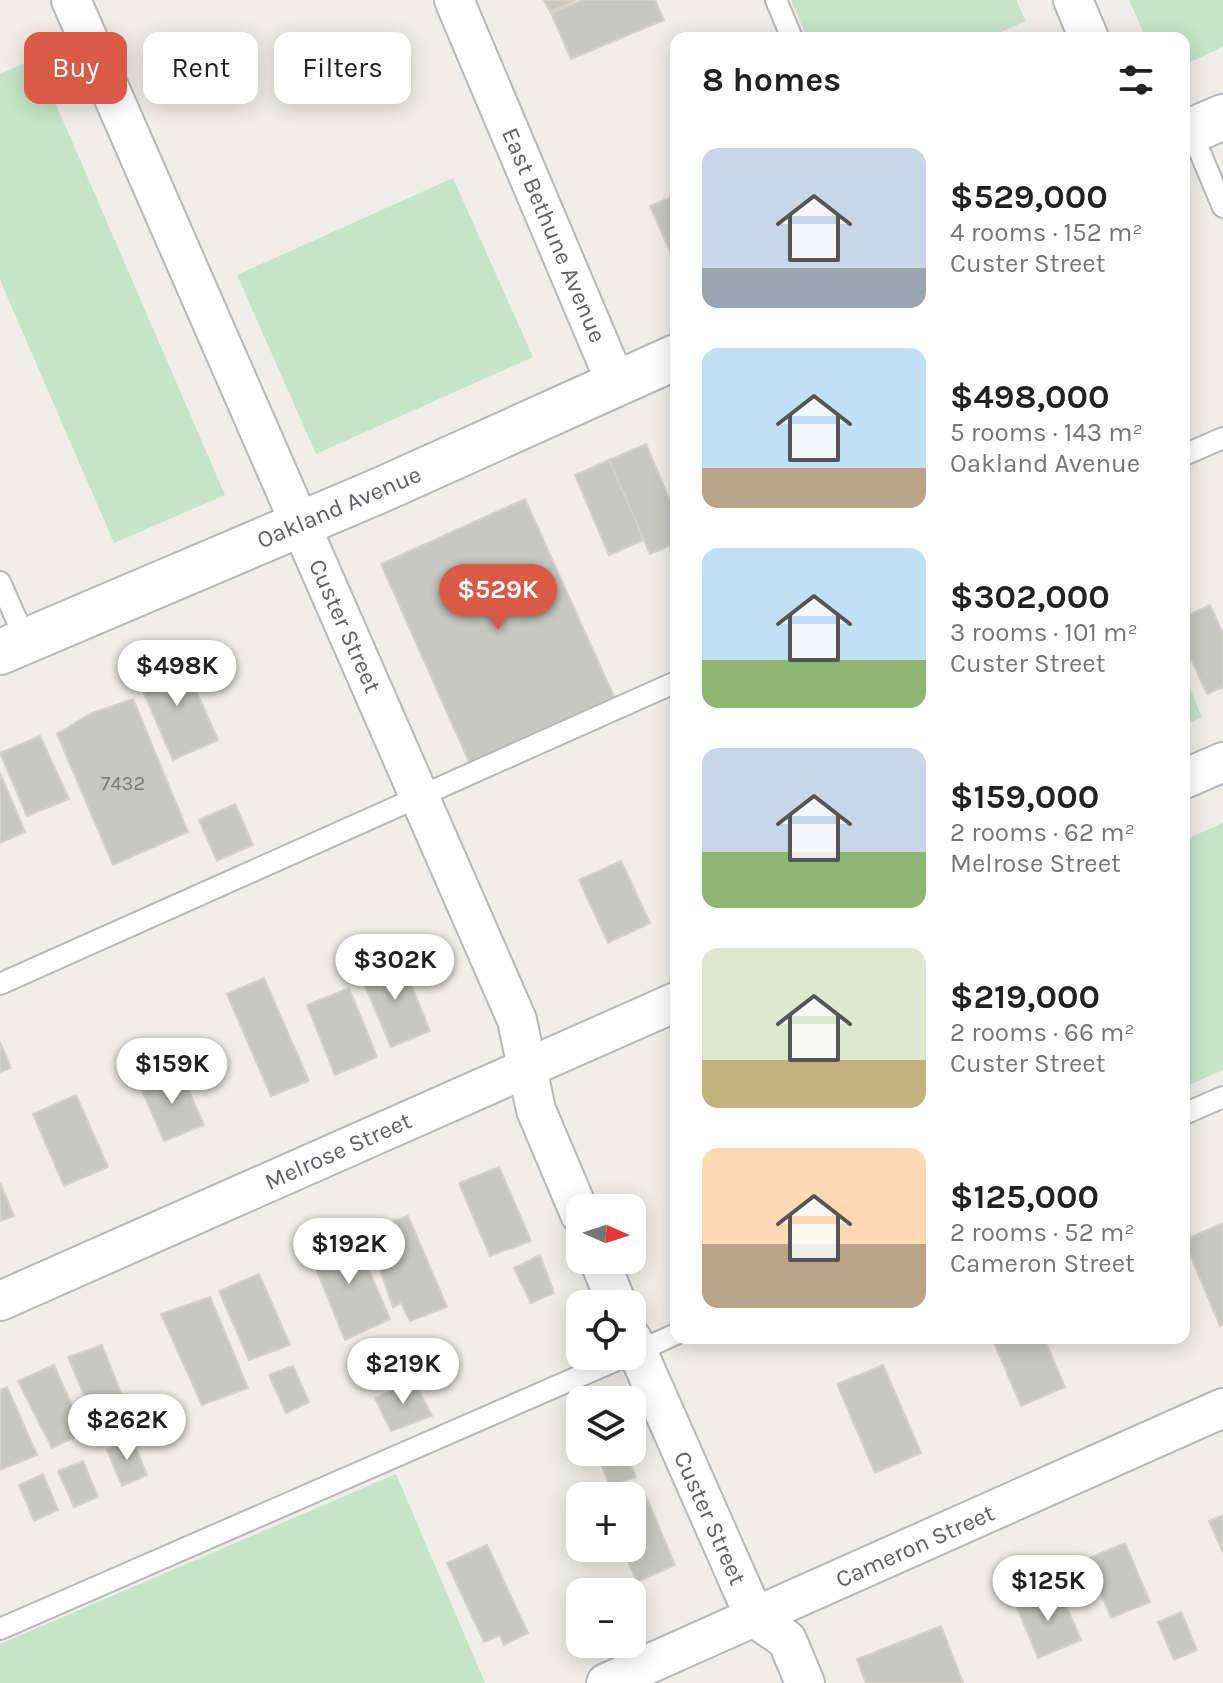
<!DOCTYPE html>
<html lang="en">
<head>
<meta charset="utf-8">
<style>
  :root { --surface:#fff; --page:#f2f2f2; --text:#222; --muted:#767676; --accent:#d95a45 }
  body { margin:0; font-family:Karla,sans-serif; background:var(--page); color:var(--text); height:100vh; display:flex; flex-direction:column; font-size:30px; white-space:nowrap }
  * { box-sizing:border-box; margin:0 }
  p { font-size:26px; color:var(--muted) }
  .icon { flex:none; width:44px; height:44px; fill:none; stroke:currentColor; stroke-width:2; stroke-linecap:round; stroke-linejoin:round }
  .map { position:relative; flex:1; overflow:hidden }
  .drawer { position:absolute; left:670px; top:32px; width:520px; height:1312px; display:flex; flex-direction:column; background:var(--surface); border-radius:16px; box-shadow:0 4px 20px #0003 }
  .drawer>* { flex:none }
  .top-card { position:absolute; left:24px; top:32px; width:526px; height:72px; display:flex; gap:16px }
  .needle { width:52px; rotate:93deg }
  .fabs { position:absolute; left:566px; top:1194px; display:grid; gap:16px }
  .fabs a { display:grid; place-items:center; width:80px; height:80px; border-radius:16px; background:var(--surface); box-shadow:0 4px 20px #0003; font-size:40px }
  .price { position:absolute; translate:-50% -68px; padding:0 18px; border-radius:28px; background:#fff; color:#222; font-size:26px; line-height:52px; filter:drop-shadow(0 2px 4px #0008) }
  .price::after { content:''; position:absolute; left:50%; top:48px; width:24px; height:18px; margin-left:-12px; background:inherit; clip-path:polygon(0 0,100% 0,50% 100%) }
  .price.on { background:var(--accent); color:#fff }
  ul { padding:0; list-style:none }
  li { display:flex; align-items:center; gap:24px; height:200px; padding:0 32px }
  li span { display:grid; place-items:center; flex:none; width:224px; height:160px; border-radius:16px; color:#555 }
  li>.icon { margin-inline-start:auto }
  span .icon { width:96px; height:96px; fill:#fffc; stroke-width:1 }
  li b { font-size:34px }
  h2 { display:flex; justify-content:space-between; align-items:center; height:96px; padding:0 32px; font-size:34px }
  .tag { padding:0 28px; border-radius:16px; background:var(--surface); box-shadow:0 4px 20px #0003; font-size:28px; line-height:72px }
  .tag.on { background:var(--accent); color:#fff }
  .map>svg:first-child { display:block }
  .green { fill:#c7e4c9 }
  .building { fill:#c8c8c2; stroke:#d4d1c7; stroke-width:2 }
  .lines { fill:none; stroke-linecap:round; stroke-linejoin:round }
  .service-casing { stroke:#b5b7bb; stroke-width:24 }
  .minor-casing { stroke:#b5b7bb; stroke-width:42 }
  .tertiary-casing { stroke:#b5b7bb; stroke-width:48 }
  .service { stroke:#fff; stroke-width:20 }
  .minor { stroke:#fff; stroke-width:38 }
  .tertiary { stroke:#fff; stroke-width:44 }
  .labels { text-anchor:middle; stroke-width:8; stroke-linejoin:round; paint-order:stroke }
  .number-label { font-size:20px; fill:#797c7d }
  .street-label { font-size:24px; fill:#5f6266; stroke:#fff }
</style>
</head>
<body>
<div class="map">
<svg width="1223" height="1683" viewBox="0 0 1223 1683">
  <rect width="100%" height="100%" fill="#f0eee8"/>
  <g class="green">
    <polygon points="791,0 1016,0 1026,21 987,38 807,38"/>
    <polygon points="1129,0 1223,0 1223,47 1184,65 1184,38 1146,38"/>
    <polygon points="36,58 225,495 114,543 0,280 0,74"/>
    <polygon points="453,178 533,357 316,454 237,275"/>
    <polygon points="1184,674 1202,717 1184,725"/>
    <polygon points="1223,823 1223,1070 1184,1087 1184,840"/>
    <polygon points="396,1474 485,1683 0,1683 0,1644"/>
  </g>
  <g class="building">
    <polygon points="544,0 576,0 550,12"/>
    <polygon points="583,0 655,0 664,20 571,59 551,13"/>
    <polygon points="676,195 676,265 650,206"/>
    <polygon points="646,444 676,515 676,543 650,554 609,460"/>
    <polygon points="609,460 644,540 609,555 575,475"/>
    <polygon points="525,499 615,699 470,764 381,564"/>
    <polygon points="1210,605 1223,633 1223,687 1207,694 1184,644 1184,617"/>
    <polygon points="181,657 218,740 173,760 136,675"/>
    <polygon points="133,699 188,832 113,865 57,734 92,713"/>
    <polygon points="40,736 69,799 27,816 0,753"/>
    <polygon points="0,773 25,832 0,843"/>
    <polygon points="235,804 253,845 217,861 199,820"/>
    <polygon points="621,861 650,923 608,943 579,880"/>
    <polygon points="400,958 430,1031 391,1047 360,974"/>
    <polygon points="264,978 309,1081 271,1096 227,994"/>
    <polygon points="349,988 377,1057 335,1075 307,1005"/>
    <polygon points="0,1042 11,1068 0,1072"/>
    <polygon points="180,1071 204,1125 164,1141 141,1088"/>
    <polygon points="76,1095 108,1167 64,1186 33,1114"/>
    <polygon points="499,1167 531,1241 490,1256 459,1183"/>
    <polygon points="0,1183 14,1216 0,1221"/>
    <polygon points="408,1216 447,1307 410,1321 401,1303 393,1307 375,1255 385,1249 376,1227"/>
    <polygon points="1223,1223 1223,1325 1220,1326 1184,1240"/>
    <polygon points="353,1233 390,1319 345,1340 308,1249"/>
    <polygon points="540,1255 554,1293 531,1303 514,1268"/>
    <polygon points="259,1274 290,1345 249,1360 219,1291"/>
    <polygon points="210,1297 248,1388 202,1405 161,1314"/>
    <polygon points="992,1338 1044,1338 1065,1387 1021,1406"/>
    <polygon points="102,1345 130,1416 98,1428 68,1357"/>
    <polygon points="54,1365 84,1433 52,1448 18,1381"/>
    <polygon points="883,1365 921,1453 875,1473 837,1384"/>
    <polygon points="293,1366 309,1402 286,1413 269,1375"/>
    <polygon points="414,1381 432,1416 391,1431 375,1398"/>
    <polygon points="7,1387 37,1455 0,1470 0,1390"/>
    <polygon points="132,1439 147,1475 122,1486 107,1450"/>
    <polygon points="596,1452 625,1452 636,1477 610,1486"/>
    <polygon points="83,1461 98,1497 74,1507 58,1471"/>
    <polygon points="43,1474 58,1510 34,1521 19,1485"/>
    <polygon points="645,1494 675,1565 637,1582 622,1548 632,1548 632,1499"/>
    <polygon points="1223,1515 1223,1552 1209,1521"/>
    <polygon points="1125,1543 1150,1602 1111,1618 1087,1559"/>
    <polygon points="487,1545 528,1633 504,1645 500,1635 484,1642 447,1563"/>
    <polygon points="1058,1587 1081,1640 1038,1658 1016,1605"/>
    <polygon points="1181,1612 1197,1650 1174,1660 1158,1622"/>
    <polygon points="941,1626 963,1683 866,1683 857,1659"/>
  </g>
  <g class="lines">
    <defs>
      <g id="service">
        <polyline points="776,0 792,38"/>
        <polyline points="1191,131 1223,207"/>
        <polyline points="1184,455 1223,438"/>
        <polyline points="0,582 26,641"/>
        <polyline points="0,984 676,682"/>
        <polyline points="1184,1114 1223,1097"/>
        <polyline points="632,1354 676,1334"/>
        <polyline points="0,1629 626,1356"/>
      </g>
      <g id="minor">
        <polyline points="71,0 517,1020 536,1110 580,1214"/>
        <polyline points="454,0 616,383"/>
        <polyline points="1073,0 1089,38"/>
        <polyline points="1184,779 1223,762"/>
        <polyline points="599,1260 617,1304"/>
        <polyline points="0,1301 676,1002"/>
        <polyline points="632,1339 755,1618 787,1640 805,1683"/>
        <polyline points="606,1683 1223,1408"/>
      </g>
      <g id="tertiary">
        <polyline points="1184,134 1223,117"/>
        <polyline points="0,652 383,489 676,357"/>
      </g>
    </defs>
    <use href="#service" class="service-casing"/>
    <use href="#minor" class="minor-casing"/>
    <use href="#tertiary" class="tertiary-casing"/>
    <use href="#service" class="service"/>
    <use href="#minor" class="minor"/>
    <use href="#tertiary" class="tertiary"/>
  </g>
  <g class="labels">
    <g class="number-label">
      <text x="123" y="790">7432</text>
    </g>
    <g class="street-label">
      <text transform="translate(554 235) rotate(67)" y="8">East Bethune Avenue</text>
      <text transform="translate(339 507) rotate(-23)" y="8">Oakland Avenue</text>
      <text transform="translate(345 626) rotate(66)" y="8">Custer Street</text>
      <text transform="translate(338 1151) rotate(-24)" y="8">Melrose Street</text>
      <text transform="translate(710 1518) rotate(66)" y="8">Custer Street</text>
      <text transform="translate(915 1546) rotate(-24)" y="8">Cameron Street</text>
    </g>
  </g>
</svg>
<div class="fabs">
<a><svg class="needle" viewBox="-14 -14 28 28"><path d="M0-13l5 13h-10z" fill="#e53935"/><path d="M0 13l5-13h-10z" fill="#767676"/></svg></a>
<a><svg class="icon" aria-label="locate" viewBox="0 0 24 24"><circle cx="12" cy="12" r="6"/><path d="M12 2v4M12 18v4M2 12h4M18 12h4"/></svg></a>
<a><svg class="icon" aria-label="layers" viewBox="0 0 24 24"><path d="M12 4l9 5-9 5-9-5zM3 14l9 5 9-5"/></svg></a>
<a>+</a>
<a>−</a>
</div>
<b class="price on" style="left:498px;top:632px">$529K</b>
<b class="price" style="left:177px;top:708px">$498K</b>
<b class="price" style="left:395px;top:1002px">$302K</b>
<b class="price" style="left:172px;top:1106px">$159K</b>
<b class="price" style="left:349px;top:1286px">$192K</b>
<b class="price" style="left:403px;top:1406px">$219K</b>
<b class="price" style="left:127px;top:1462px">$262K</b>
<b class="price" style="left:1048px;top:1623px">$125K</b>
<div class="top-card">
<a class="tag on">Buy</a>
<a class="tag">Rent</a>
<a class="tag">Filters</a>
</div>
<section class="drawer">
<h2>8 homes<svg class="icon" aria-label="filters" viewBox="0 0 24 24"><path d="M4 7h16M4 17h16"/><circle cx="9" cy="7" r="2"/><circle cx="15" cy="17" r="2"/></svg></h2>
<ul>
<li><span style="background:linear-gradient(#c9d6e8 75%,#9aa5b1 0)"><svg class="icon" aria-label="home" viewBox="0 0 24 24"><path d="M3 11l9-7 9 7M6 9v11h12V9"/></svg></span><div><b>$529,000</b><p>4 rooms · 152 m²</p><p>Custer Street</p></div></li>
<li><span style="background:linear-gradient(#bfe0f5 75%,#b9a48a 0)"><svg class="icon" aria-label="home" viewBox="0 0 24 24"><path d="M3 11l9-7 9 7M6 9v11h12V9"/></svg></span><div><b>$498,000</b><p>5 rooms · 143 m²</p><p>Oakland Avenue</p></div></li>
<li><span style="background:linear-gradient(#bfe0f5 70%,#8fb573 0)"><svg class="icon" aria-label="home" viewBox="0 0 24 24"><path d="M3 11l9-7 9 7M6 9v11h12V9"/></svg></span><div><b>$302,000</b><p>3 rooms · 101 m²</p><p>Custer Street</p></div></li>
<li><span style="background:linear-gradient(#c9d6e8 65%,#8fb573 0)"><svg class="icon" aria-label="home" viewBox="0 0 24 24"><path d="M3 11l9-7 9 7M6 9v11h12V9"/></svg></span><div><b>$159,000</b><p>2 rooms · 62 m²</p><p>Melrose Street</p></div></li>
<li><span style="background:linear-gradient(#dfe7d0 70%,#c2b280 0)"><svg class="icon" aria-label="home" viewBox="0 0 24 24"><path d="M3 11l9-7 9 7M6 9v11h12V9"/></svg></span><div><b>$219,000</b><p>2 rooms · 66 m²</p><p>Custer Street</p></div></li>
<li><span style="background:linear-gradient(#ffd9b3 60%,#b9a48a 0)"><svg class="icon" aria-label="home" viewBox="0 0 24 24"><path d="M3 11l9-7 9 7M6 9v11h12V9"/></svg></span><div><b>$125,000</b><p>2 rooms · 52 m²</p><p>Cameron Street</p></div></li>
</ul>
</section>
</div>
</body>
</html>
